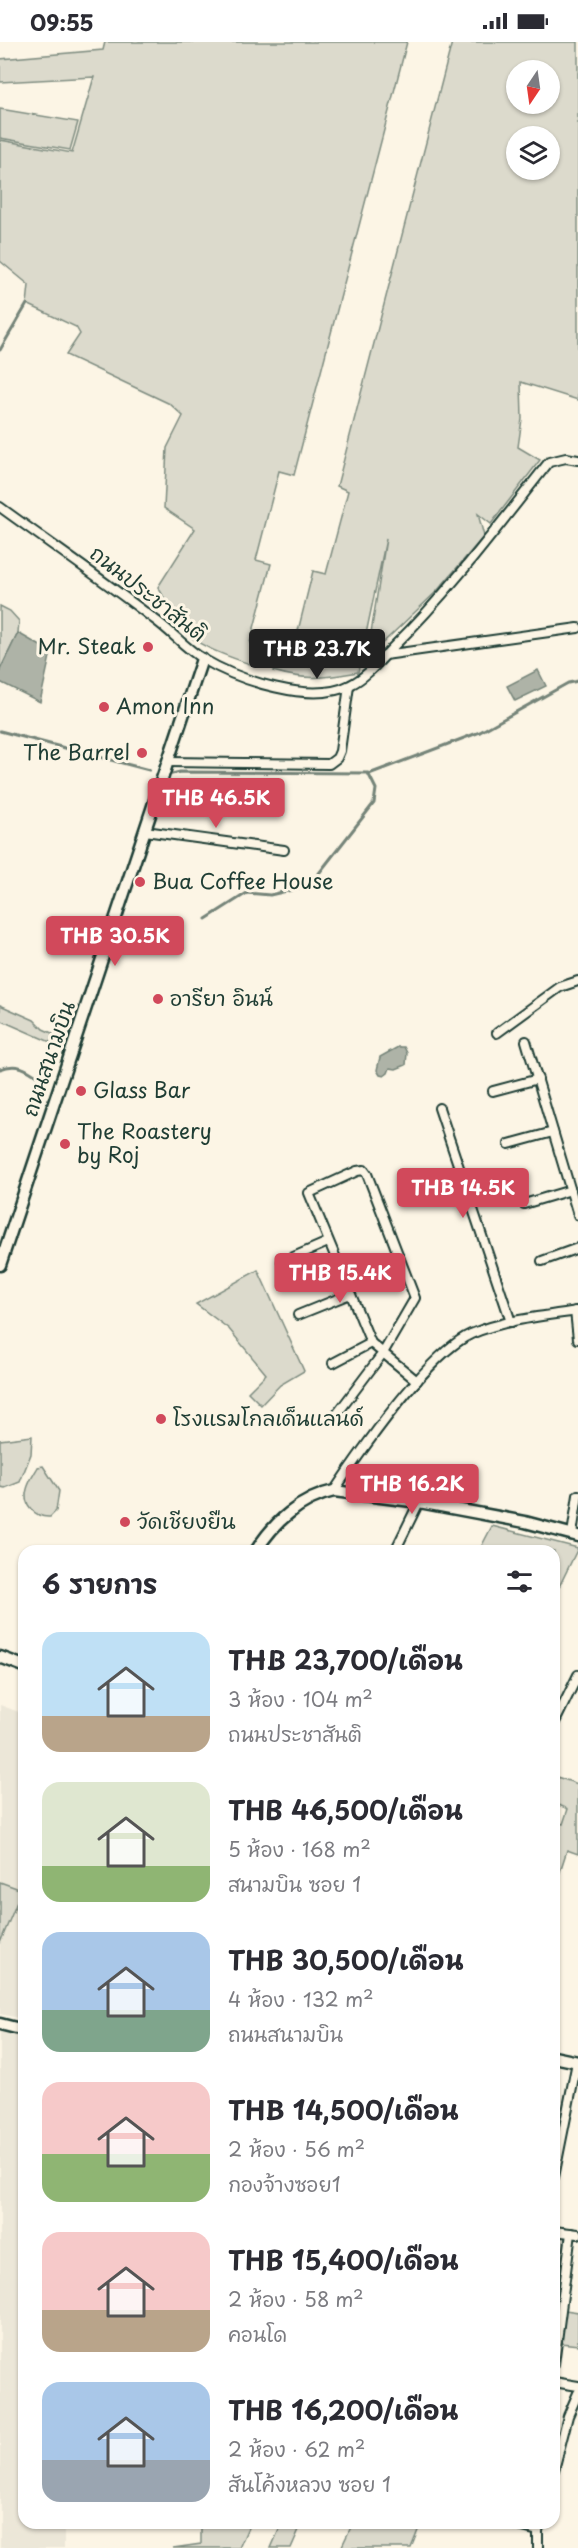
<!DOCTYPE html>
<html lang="th">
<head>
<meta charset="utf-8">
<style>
  :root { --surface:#fff; --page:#f7f7f7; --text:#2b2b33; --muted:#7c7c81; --accent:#d1495b }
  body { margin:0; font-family:"Playpen Sans","Playpen Sans Thai",sans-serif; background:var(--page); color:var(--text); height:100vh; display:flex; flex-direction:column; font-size:22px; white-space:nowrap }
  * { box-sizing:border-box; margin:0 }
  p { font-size:20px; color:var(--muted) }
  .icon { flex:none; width:33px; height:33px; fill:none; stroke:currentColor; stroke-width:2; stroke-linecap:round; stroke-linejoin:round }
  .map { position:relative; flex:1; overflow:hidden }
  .sheet { position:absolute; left:18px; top:1503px; width:542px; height:984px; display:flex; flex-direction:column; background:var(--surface); border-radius:18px; box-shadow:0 2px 4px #0004 }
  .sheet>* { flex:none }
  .needle { width:39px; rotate:193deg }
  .fabs { position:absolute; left:506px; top:18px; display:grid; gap:12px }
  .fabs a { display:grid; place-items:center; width:54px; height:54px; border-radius:50%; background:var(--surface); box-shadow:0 2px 4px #0004; font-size:30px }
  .price { position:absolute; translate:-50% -51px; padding:0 14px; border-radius:6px; background:var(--accent); color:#fff; font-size:20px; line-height:39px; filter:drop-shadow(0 2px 3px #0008) }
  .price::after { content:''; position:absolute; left:50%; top:36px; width:18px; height:14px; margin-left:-9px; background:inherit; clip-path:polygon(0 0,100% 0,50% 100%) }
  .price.current { background:#222; color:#fff }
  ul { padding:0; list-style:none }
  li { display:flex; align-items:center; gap:18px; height:150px; padding:0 24px }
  li span { display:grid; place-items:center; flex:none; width:168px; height:120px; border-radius:18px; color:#555 }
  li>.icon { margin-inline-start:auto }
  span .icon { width:72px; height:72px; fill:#fffc; stroke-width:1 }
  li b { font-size:26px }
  h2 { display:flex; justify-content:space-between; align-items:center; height:72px; padding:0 24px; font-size:26px }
  .status { display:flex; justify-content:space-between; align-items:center; height:42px; padding:0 30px; background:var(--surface); direction:ltr }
  .status svg { height:16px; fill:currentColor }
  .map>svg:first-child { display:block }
  .built { fill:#ece7d8 }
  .green { fill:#dcdacc; stroke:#7e8c80; stroke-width:1.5; fill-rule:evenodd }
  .water { fill:#aeb3a7; stroke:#758479; stroke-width:1.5 }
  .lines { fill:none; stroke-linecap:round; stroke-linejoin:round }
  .stream { stroke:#758479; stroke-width:3 }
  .street-casing { stroke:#1f3d34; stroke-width:12 }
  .secondary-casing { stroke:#1f3d34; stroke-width:15 }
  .street { stroke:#fcf5e5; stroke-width:8 }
  .secondary { stroke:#fcf5e5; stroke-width:10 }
  .poi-dot { fill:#d1495b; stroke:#fcf5e5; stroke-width:2 }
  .labels { text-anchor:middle; stroke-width:6; stroke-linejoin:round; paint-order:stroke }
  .street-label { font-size:21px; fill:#1f3d34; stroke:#fcf5e5 }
  .poi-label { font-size:21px; fill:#1f3d34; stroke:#fcf5e5; text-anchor:start }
</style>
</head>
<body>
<div class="status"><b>09:55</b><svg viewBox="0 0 49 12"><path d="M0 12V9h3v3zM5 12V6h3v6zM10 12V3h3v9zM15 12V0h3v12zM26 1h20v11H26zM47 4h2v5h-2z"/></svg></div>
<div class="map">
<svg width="578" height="2506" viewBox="0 0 578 2506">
  <rect width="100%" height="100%" fill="#fcf5e5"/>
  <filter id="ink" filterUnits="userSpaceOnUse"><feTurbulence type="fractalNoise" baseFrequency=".0167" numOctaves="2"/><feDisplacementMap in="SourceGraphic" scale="12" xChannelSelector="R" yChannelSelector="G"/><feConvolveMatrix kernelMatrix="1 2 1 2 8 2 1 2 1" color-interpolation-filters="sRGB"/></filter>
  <g filter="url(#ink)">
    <g class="built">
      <polygon points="0,1663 24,1672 24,1977 0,1972"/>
      <polygon points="0,1986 24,1992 24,2481 64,2481 64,2506 0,2506"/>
    </g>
    <g class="green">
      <path d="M105,0H407L294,433L279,429L256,518L271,522L250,601L258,604L255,624C231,615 198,606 181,586C172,574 166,558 158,545L195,487L164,466L167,406L183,374L170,362L66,313L80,292L76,285L27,262L29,243L0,219V98L72,111L94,35L0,40V17L103,8Z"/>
      <path d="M452,0H578V358L521,340L522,377L518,405L540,418L491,482L478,472L484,494L437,549L367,616L386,497L358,630C325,636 306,639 273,629L280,607L293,609L313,529L326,532L348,449L337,444ZM516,28H549V62H516ZM516,94H549V128H516Z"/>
      <polygon points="0,67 78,80 70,108 0,96"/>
      <polygon points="0,564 10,569 19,579 18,591 0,628"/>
      <polygon points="0,963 34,978 43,987 61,995 57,1003 0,978"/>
      <polygon points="258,1228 304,1329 280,1343 261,1363 248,1350 266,1332 229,1287 196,1262"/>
      <polygon points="32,1394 31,1412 20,1440 5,1446 0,1445 0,1398"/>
      <path d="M43,1424L59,1449L56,1469L50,1475C35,1476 22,1462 27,1447C29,1439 34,1432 38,1425Z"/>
      <polygon points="492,1484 578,1506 554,1555 554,1509 479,1509"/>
      <polygon points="554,1734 578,1742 578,1812 567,1808 554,1848 554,1779 563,1782 568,1767 554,1761"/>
      <polygon points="0,1840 22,1848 0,1901"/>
      <polygon points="554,2193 566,2194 554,2283"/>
      <polygon points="565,2268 578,2270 578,2303 561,2301"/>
      <polygon points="201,2481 250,2481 239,2506 173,2506 201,2502"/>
      <polygon points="282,2481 302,2481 291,2506 271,2506"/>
      <polygon points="353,2481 421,2481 411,2506 341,2506"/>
    </g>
    <g class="water">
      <polygon points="18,591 51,610 40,660 0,640 0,628"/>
      <polygon points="538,628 546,644 515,659 507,644"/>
      <polygon points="398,1005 404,1005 407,1011 406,1023 396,1027 390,1026 388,1031 384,1034 380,1033 377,1028 380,1015"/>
    </g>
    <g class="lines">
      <g class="stream">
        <polyline points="0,308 27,262"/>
        <polyline points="0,689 149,728"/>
        <polyline points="369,732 480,690 568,641 578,639"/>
        <polyline points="168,733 180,730 368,731 376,747 374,761 309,844 270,853 247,851 206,877"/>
        <path d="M0,1027C17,1020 27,1027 41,1037"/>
      </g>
      <defs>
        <g id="street">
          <path d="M0,465C51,502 103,538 154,577C171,589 185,606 203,617C238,638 312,663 350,643C367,635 381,617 394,604C451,548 499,483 549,420L566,416L578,418"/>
          <polyline points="385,613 578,586"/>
          <polyline points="168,720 329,722 337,716 340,709 349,644"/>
          <polyline points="145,789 284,808"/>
          <polyline points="497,991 560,945 578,939"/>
          <polyline points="526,999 578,1173"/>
          <polyline points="493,1049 538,1037"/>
          <polyline points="439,1066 511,1280"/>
          <polyline points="509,1102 553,1090"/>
          <polyline points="524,1162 571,1148"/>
          <polyline points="542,1219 578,1206"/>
          <polyline points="282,1220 328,1200"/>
          <polyline points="575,1269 578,1297"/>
          <polyline points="298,1273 350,1252"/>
          <polyline points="333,1321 371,1301"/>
          <polyline points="334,1376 383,1311 415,1256 367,1132 364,1128 357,1129 309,1151 371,1301 417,1339"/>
          <path d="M334,1449C361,1409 429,1311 471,1292C504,1278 543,1274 578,1269"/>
          <polyline points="572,1492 578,1453"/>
          <polyline points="395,1509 419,1460"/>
          <polyline points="554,1682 578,1633"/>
          <polyline points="554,2135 577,2020"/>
          <polyline points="554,2189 578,2192"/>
          <polyline points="554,2322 571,2191"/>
          <polyline points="554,2340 578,2344"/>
          <polyline points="554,2428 568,2374 578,2351"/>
          <polyline points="507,2481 538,2489"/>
          <polyline points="538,2506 538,2489 540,2481"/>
        </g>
        <g id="secondary">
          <polyline points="0,1223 202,617"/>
          <path d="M256,1509C273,1481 301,1456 334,1449L419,1460L525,1480L578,1494"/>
          <polyline points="0,1615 24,1624"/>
          <polyline points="0,1982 24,1988"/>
          <polyline points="554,2015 578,2020"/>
        </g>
      </defs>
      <use href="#street" class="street-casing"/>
      <use href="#secondary" class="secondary-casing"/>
      <use href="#street" class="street"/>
      <use href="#secondary" class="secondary"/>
    </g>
  </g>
  <g class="poi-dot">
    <circle cx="148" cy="605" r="6"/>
    <circle cx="104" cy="665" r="6"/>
    <circle cx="142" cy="711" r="6"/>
    <circle cx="140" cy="840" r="6"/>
    <circle cx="158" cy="957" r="6"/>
    <circle cx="81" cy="1049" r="6"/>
    <circle cx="65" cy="1102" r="6"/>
    <circle cx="161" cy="1377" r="6"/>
    <circle cx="125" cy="1480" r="6"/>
  </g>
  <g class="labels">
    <g class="street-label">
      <text transform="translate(148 552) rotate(38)" y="7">ถนนประชาสันติ</text>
      <text transform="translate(49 1017) rotate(-71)" y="7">ถนนสนามบิน</text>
    </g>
    <g class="poi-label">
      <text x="136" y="612" text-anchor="end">Mr. Steak</text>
      <text x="116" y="672">Amon Inn</text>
      <text x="130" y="718" text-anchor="end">The Barrel</text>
      <text x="152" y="847">Bua Coffee House</text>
      <text x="170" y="964">อารียา อินน์</text>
      <text x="93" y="1056">Glass Bar</text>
      <text x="77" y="1097">The Roastery<tspan x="77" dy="24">by Roj</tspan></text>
      <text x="173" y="1384">โรงแรมโกลเด็นแลนด์</text>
      <text x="137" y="1487">วัดเชียงยืน</text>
    </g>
  </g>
</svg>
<div class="fabs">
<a><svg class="needle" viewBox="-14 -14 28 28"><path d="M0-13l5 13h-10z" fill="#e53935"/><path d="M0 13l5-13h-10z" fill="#7c7c81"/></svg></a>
<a><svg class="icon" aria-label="layers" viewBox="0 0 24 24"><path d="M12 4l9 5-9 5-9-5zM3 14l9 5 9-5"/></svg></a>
</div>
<b class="price current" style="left:317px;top:638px">THB 23.7K</b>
<b class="price" style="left:216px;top:787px">THB 46.5K</b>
<b class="price" style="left:115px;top:925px">THB 30.5K</b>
<b class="price" style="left:463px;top:1177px">THB 14.5K</b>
<b class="price" style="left:340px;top:1262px">THB 15.4K</b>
<b class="price" style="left:412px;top:1473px">THB 16.2K</b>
<section class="sheet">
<h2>6 รายการ<svg class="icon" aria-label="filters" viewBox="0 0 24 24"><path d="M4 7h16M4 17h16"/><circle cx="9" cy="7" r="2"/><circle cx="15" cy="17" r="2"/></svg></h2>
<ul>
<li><span style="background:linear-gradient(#bfe0f5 70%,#b9a48a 0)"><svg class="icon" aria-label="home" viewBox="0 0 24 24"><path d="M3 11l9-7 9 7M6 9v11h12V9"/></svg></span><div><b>THB 23,700/เดือน</b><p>3 ห้อง · 104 m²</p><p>ถนนประชาสันติ</p></div></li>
<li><span style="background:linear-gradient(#dfe7d0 70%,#8fb573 0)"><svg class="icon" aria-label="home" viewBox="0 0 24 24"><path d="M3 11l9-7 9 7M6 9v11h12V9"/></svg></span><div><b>THB 46,500/เดือน</b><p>5 ห้อง · 168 m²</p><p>สนามบิน ซอย 1</p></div></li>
<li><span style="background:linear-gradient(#a9c7e8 65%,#7fa58c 0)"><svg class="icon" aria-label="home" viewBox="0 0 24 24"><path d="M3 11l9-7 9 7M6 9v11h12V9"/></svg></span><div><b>THB 30,500/เดือน</b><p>4 ห้อง · 132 m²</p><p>ถนนสนามบิน</p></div></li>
<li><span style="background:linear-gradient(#f6c9c9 60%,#8fb573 0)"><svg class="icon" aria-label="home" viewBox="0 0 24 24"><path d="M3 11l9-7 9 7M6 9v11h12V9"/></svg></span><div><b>THB 14,500/เดือน</b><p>2 ห้อง · 56 m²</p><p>กองจ้างซอย1</p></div></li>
<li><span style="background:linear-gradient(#f6c9c9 65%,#b9a48a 0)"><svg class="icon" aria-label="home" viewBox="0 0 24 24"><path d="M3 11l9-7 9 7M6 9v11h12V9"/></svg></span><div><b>THB 15,400/เดือน</b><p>2 ห้อง · 58 m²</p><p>คอนโด</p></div></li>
<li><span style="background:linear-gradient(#a9c7e8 65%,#9aa5b1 0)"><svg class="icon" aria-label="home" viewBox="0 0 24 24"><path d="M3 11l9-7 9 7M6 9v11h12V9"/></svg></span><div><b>THB 16,200/เดือน</b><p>2 ห้อง · 62 m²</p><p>สันโค้งหลวง ซอย 1</p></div></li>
</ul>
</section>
</div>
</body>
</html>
